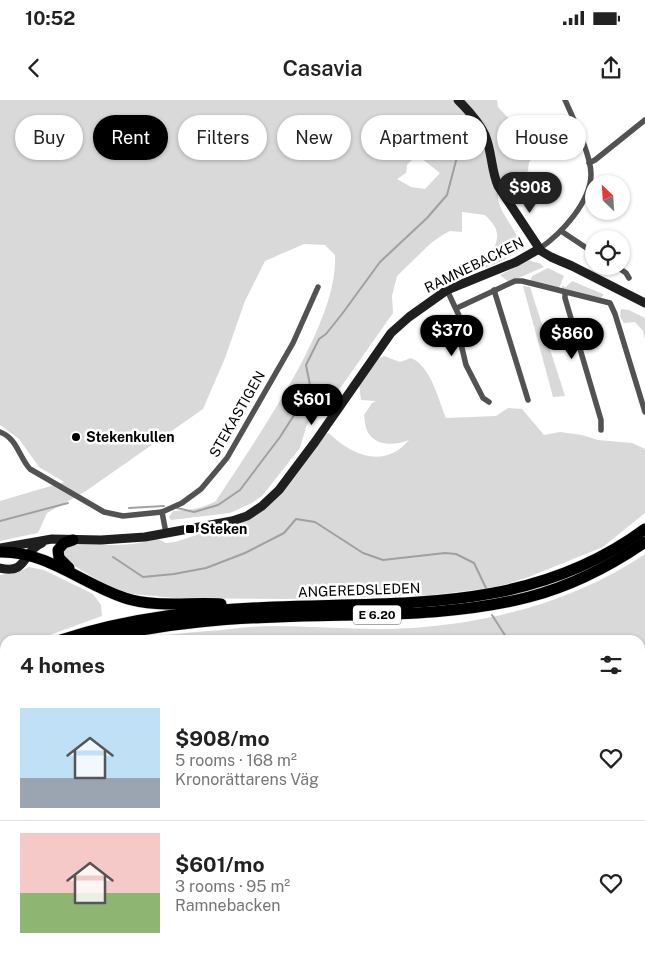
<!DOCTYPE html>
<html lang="en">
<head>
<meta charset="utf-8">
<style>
  :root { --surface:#fff; --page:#f6f6f6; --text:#222; --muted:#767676; --line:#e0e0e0; --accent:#000 }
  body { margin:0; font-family:"Public Sans",sans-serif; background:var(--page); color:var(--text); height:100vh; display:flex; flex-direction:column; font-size:19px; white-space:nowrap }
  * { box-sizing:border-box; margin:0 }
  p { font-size:16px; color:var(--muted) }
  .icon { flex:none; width:28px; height:28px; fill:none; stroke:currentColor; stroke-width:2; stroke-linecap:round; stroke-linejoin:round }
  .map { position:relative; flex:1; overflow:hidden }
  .drawer { position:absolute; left:0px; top:535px; width:645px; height:320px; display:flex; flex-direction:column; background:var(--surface); border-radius:15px 15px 0 0; box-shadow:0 1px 4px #0004 }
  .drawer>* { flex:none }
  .banner { position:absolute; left:15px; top:15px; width:615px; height:45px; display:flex; gap:10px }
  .needle { width:32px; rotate:335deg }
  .controls { position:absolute; left:585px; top:75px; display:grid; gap:10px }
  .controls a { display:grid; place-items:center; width:45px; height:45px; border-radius:50%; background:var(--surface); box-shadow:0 1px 4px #0004; font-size:25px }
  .price { position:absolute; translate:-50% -42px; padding:0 11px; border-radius:18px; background:var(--accent); color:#fff; font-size:16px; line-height:32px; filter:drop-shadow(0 1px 2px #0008) }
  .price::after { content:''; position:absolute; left:50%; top:30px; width:15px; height:11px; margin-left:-8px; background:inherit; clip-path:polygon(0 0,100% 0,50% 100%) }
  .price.selected { background:#222; color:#fff }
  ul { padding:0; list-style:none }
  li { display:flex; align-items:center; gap:15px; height:125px; padding:0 20px }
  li+li { border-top:1px solid var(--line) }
  li span { display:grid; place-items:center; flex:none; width:140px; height:100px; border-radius:0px; color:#555 }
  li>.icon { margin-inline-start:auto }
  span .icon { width:60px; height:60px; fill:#fffc; stroke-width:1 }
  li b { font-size:21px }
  h2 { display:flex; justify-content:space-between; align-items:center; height:60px; padding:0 20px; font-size:21px }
  .chip { padding:0 18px; border-radius:22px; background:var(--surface); box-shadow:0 1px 4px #0004; font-size:18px; line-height:45px }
  .chip.selected { background:var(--accent); color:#fff }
  .status { display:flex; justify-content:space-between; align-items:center; height:35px; padding:0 25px; background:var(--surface); direction:ltr }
  .status svg { height:14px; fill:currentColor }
  header { display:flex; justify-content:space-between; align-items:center; height:65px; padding:0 20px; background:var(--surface); font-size:22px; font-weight:600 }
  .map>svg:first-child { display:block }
  .green { fill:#d9d9d9; fill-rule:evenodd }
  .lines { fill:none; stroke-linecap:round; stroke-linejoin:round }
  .stream { stroke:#a0a0a0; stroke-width:2 }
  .highway-casing { stroke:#dbdbdb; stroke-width:12 }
  .street { stroke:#525252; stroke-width:5.5 }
  .secondary { stroke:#1f1f1f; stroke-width:9 }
  .highway { stroke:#000; stroke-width:11 }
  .poi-dot { fill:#000; stroke:#fff; stroke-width:2 }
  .labels { text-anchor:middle; stroke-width:5; stroke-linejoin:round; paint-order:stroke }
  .shield { fill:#fff; stroke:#4c4c4c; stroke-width:1 }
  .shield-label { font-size:12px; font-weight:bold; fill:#000 }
  .street-label { font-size:14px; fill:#000; stroke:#fff }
  .poi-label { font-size:14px; font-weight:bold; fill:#000; stroke:#fff; text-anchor:start }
</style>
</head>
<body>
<div class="status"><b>10:52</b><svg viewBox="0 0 49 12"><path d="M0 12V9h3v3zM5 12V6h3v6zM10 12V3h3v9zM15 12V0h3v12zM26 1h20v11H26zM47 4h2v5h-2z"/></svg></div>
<header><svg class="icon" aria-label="back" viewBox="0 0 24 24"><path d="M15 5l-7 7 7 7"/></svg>Casavia<svg class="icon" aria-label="share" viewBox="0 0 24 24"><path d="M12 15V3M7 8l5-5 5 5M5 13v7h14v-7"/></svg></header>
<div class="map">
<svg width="645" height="855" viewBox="0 0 645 855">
  <rect width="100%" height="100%" fill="#fff"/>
  <g class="green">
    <path d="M0,0H497L498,7L514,24L522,20C527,33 537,40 538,53L529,62L528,71L519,76L498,94C496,111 517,127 521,148C503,165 472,172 449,180L444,178C452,173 458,174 466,171C482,165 504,146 495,127C493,123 488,118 485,115L462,112V132L450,131L444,134L431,143L397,176L392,196L393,213L341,287L315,310L306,327L300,348L262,396L252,403L230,413L171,420L169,417L173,411C190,410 201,409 216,401C254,341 339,225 335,155L325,145L304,144L265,161L245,201L225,258L203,309L86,391L47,413L38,433L0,441V401L64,382L39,367L19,339L0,325ZM415,57L421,58L440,73L425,89L411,87L397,79L406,73L407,65Z"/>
    <polygon points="528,160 541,164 544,167 509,182 500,175"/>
    <polygon points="548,168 564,176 559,188 530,181 532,176"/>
    <polygon points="572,181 603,194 603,196 600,198 562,189 562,186 566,187"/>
    <polygon points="523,186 530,187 565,296 553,297"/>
    <polygon points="621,209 629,210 645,218 645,240 643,231 635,222 624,223 620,217"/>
    <path d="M384,256L400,262L411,258C431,266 438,299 446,318L496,316L508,308L522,309L544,335L560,332L582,335L598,340L632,343L645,349V413L603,447L526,478L497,487L433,495L287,499L175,498L132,494L107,486L65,460L62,455L65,446C82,440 98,445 115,445C130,445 144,442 158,439L166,443L175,442L203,433L225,428L254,416L326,334L329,333C352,356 385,369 409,340C397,345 378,347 369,334C365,329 365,321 364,315L372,303L376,301L361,300L359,284L377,259Z"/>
    <path d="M645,454V607L642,601L640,602V540H139C167,534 194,532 222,530C239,528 255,526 272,526C318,526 366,531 412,528C492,523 578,500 645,454Z"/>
    <polygon points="29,467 44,470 93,494 101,505 102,516 36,540 5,540 5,553 0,555 0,475 18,472"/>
    <polygon points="5,584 5,733 0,723 0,587"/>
    <polygon points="645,714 645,855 0,855 0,763 5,756 5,850 640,850 640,716"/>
  </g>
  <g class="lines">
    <g class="stream">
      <polyline points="461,51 468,38"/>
      <polyline points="309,290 310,285 306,265 319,239 326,234 342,214 380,162 427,118 447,95 457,57"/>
      <polyline points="129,408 164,406"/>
      <polyline points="177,408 194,412 218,405 240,390 280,337 303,301"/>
      <polyline points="0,421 68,403"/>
      <polyline points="113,457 143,477 174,474 206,468 245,453 284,433 296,419 315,422 363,453 383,460 445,453 456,454 474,463 486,488"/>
      <polyline points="492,515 508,540"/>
    </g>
    <defs>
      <g id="highway">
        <path d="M0,452C47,451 82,484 125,498C155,508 190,502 221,504"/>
        <polyline points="69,468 59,458 58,450 64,443 73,440"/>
        <path d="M61,540C130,517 202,510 274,507C406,502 533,512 645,429"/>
        <path d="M97,540C164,522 234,518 303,516C379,514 456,516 529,497C571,486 610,466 645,442"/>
        <polyline points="0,564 5,562"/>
        <polyline points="0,576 5,573"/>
      </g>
    </defs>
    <use href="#highway" class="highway-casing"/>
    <g class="street">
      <polyline points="589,63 595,60 645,20"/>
      <polyline points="561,131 594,153"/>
      <path d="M539,149C561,134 591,102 591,74C591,55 573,18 565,0"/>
      <polyline points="616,166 626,173 629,178"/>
      <polyline points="447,190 461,220 461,244 466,265 483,298 489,302"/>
      <polyline points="494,190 528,300"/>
      <polyline points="565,192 565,198 601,320 601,330"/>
      <polyline points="457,208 515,181 522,181 610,203 615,214 645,312"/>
      <path d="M0,332C17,338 19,357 30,369L104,412L123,416L162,412"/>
      <polyline points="166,433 162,412 182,403 201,389 227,358 293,243 318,187"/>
    </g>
    <g class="secondary">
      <path d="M458,0C468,10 479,22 485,35C492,51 491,70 498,86L541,151L551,157L572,166L645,203"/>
      <polyline points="0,448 52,439 101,440 145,437 232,421 247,416 262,406 279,390 315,342 391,233 409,217 447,190 516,162 539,149"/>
      <path d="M0,468C28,475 22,451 42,443"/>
    </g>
    <use href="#highway" class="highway"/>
  </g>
  <g class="poi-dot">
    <circle cx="76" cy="337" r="5"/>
    <rect x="185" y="424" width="10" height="10" rx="2.5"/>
  </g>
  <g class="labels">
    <rect class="shield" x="353" y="505.5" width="48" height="19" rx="4"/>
    <g class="shield-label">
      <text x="377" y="519">E 6.20</text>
    </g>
    <g class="street-label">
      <text transform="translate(474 165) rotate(-26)" y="5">RAMNEBACKEN</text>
      <text transform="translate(237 314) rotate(-60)" y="5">STEKASTIGEN</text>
      <text transform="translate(359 490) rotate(-2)" y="5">ANGEREDSLEDEN</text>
    </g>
    <g class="poi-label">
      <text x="86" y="342">Stekenkullen</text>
      <text x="200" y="434">Steken</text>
    </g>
  </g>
</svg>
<div class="controls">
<a><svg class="needle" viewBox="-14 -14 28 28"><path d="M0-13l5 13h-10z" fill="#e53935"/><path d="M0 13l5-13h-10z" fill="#767676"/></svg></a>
<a><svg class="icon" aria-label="locate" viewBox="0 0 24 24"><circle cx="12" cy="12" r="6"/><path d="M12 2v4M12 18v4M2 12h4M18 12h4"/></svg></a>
</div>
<b class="price selected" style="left:530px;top:114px">$908</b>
<b class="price" style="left:452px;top:257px">$370</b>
<b class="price" style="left:572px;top:260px">$860</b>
<b class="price" style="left:312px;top:326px">$601</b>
<div class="banner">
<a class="chip">Buy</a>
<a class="chip selected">Rent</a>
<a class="chip">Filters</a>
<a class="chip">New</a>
<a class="chip">Apartment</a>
<a class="chip">House</a>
</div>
<section class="drawer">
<h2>4 homes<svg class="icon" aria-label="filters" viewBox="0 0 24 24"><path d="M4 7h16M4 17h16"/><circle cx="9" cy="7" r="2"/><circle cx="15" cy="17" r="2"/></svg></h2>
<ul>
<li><span style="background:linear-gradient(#bfe0f5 70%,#9aa5b1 0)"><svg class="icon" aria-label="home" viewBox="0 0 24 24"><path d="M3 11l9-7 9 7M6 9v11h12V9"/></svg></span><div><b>$908/mo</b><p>5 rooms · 168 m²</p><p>Kronorättarens Väg</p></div><svg class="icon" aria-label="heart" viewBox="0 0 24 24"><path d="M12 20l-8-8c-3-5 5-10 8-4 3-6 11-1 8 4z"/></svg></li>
<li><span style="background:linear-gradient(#f6c9c9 60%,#8fb573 0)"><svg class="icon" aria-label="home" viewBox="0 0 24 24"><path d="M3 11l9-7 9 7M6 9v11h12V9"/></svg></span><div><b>$601/mo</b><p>3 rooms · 95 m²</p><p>Ramnebacken</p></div><svg class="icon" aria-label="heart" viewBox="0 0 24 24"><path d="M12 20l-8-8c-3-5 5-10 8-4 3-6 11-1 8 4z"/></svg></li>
</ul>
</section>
</div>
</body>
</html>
